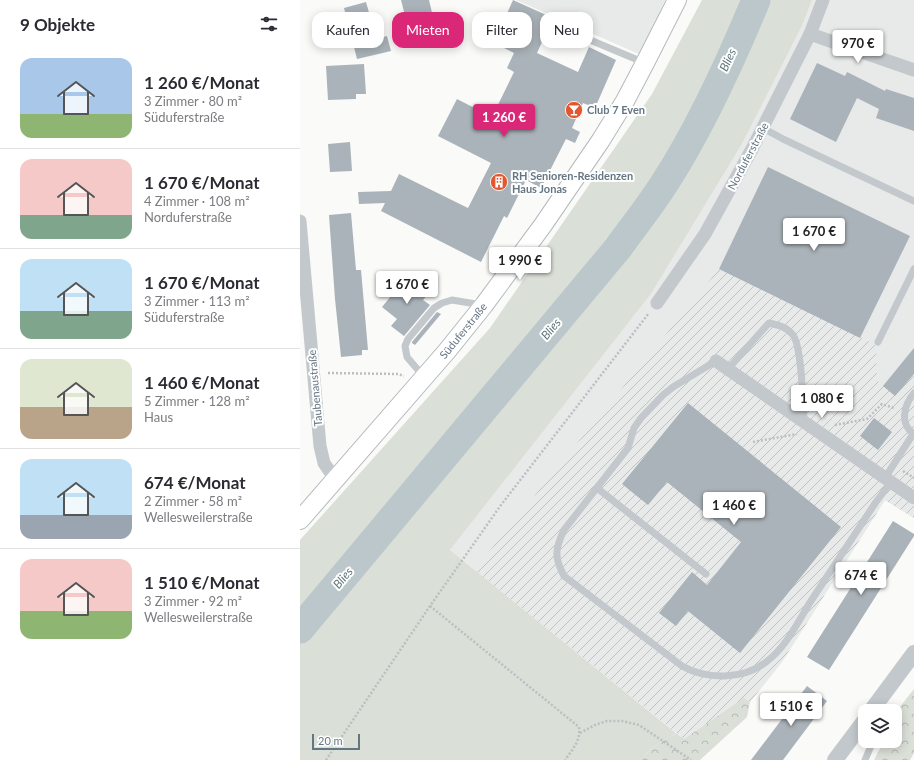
<!DOCTYPE html>
<html lang="de">
<head>
<meta charset="utf-8">
<style>
  :root { --surface:#fff; --page:#f7f7f7; --text:#2b2b33; --muted:#7c7c81; --line:#e1e1e2; --accent:#db2777 }
  body { margin:0; font-family:Lato,sans-serif; background:var(--page); color:var(--text); height:100vh; display:flex; flex-direction:column; font-size:15px; white-space:nowrap }
  * { box-sizing:border-box; margin:0 }
  p { font-size:13px; color:var(--muted) }
  .icon { flex:none; width:22px; height:22px; fill:none; stroke:currentColor; stroke-width:2; stroke-linecap:round; stroke-linejoin:round }
  .map { position:relative; flex:1; overflow:hidden }
  .sheet { display:flex; flex-direction:column; background:var(--surface); width:300px }
  .sheet>* { flex:none }
  .top-card { position:absolute; left:12px; top:12px; width:380px; height:36px; display:flex; gap:8px }
  .buttons { position:absolute; left:558px; top:704px; display:grid; gap:8px }
  .buttons a { display:grid; place-items:center; width:44px; height:44px; border-radius:8px; background:var(--surface); box-shadow:0 2px 10px #0003; font-size:20px }
  .scale { position:absolute; left:12px; bottom:10px; width:48px; box-sizing:border-box; padding-left:4px; border:2px solid #657683; border-top:0; font-size:11px; line-height:14px; white-space:nowrap; color:#657683; -webkit-text-stroke:3px #fff; paint-order:stroke }
  .price { position:absolute; translate:-50% -34px; padding:0 9px; border-radius:4px; background:#fff; color:#222; font-size:13px; line-height:26px; filter:drop-shadow(0 1px 2px #0008) }
  .price::after { content:''; position:absolute; left:50%; top:24px; width:12px; height:9px; margin-left:-6px; background:inherit; clip-path:polygon(0 0,100% 0,50% 100%) }
  .price.selected { background:var(--accent); color:#fff }
  ul { padding:0; list-style:none }
  li { display:flex; align-items:center; gap:12px; height:100px; padding:0 20px }
  li+li { border-top:1px solid var(--line) }
  li span { display:grid; place-items:center; flex:none; width:112px; height:80px; border-radius:12px; color:#555 }
  li>.icon { margin-inline-start:auto }
  span .icon { width:48px; height:48px; fill:#fffc; stroke-width:1 }
  li b { font-size:17px }
  h2 { display:flex; justify-content:space-between; align-items:center; height:48px; padding:0 20px; font-size:17px }
  .pill { padding:0 14px; border-radius:12px; background:var(--surface); box-shadow:0 2px 10px #0003; font-size:14px; line-height:36px }
  .pill.selected { background:var(--accent); color:#fff }
  main { display:flex; flex:1; min-height:0 }
  .map>svg:first-child { display:block }
  .built { fill:#e8e9e9 }
  .industrial { fill:url(#industrial-furrows) }
  .green { fill:#dadfd7 }
  .forest { fill:url(#forest-crowns) }
  .lines { fill:none; stroke-linecap:round; stroke-linejoin:round }
  .river { stroke:#bbc7cb; stroke-width:29 }
  .building { fill:#aab3b9 }
  .secondary-casing { stroke:#b3babf; stroke-width:20 }
  .path { stroke:#bbbfc2; stroke-width:2.5; stroke-dasharray:2 2; stroke-linecap:butt }
  .service { stroke:#c3c8cc; stroke-width:7 }
  .minor { stroke:#c3c8cc; stroke-width:13 }
  .tertiary { stroke:#c3c8cc; stroke-width:16 }
  .secondary { stroke:#fff; stroke-width:18 }
  .labels { text-anchor:middle; stroke-width:4; stroke-linejoin:round; paint-order:stroke }
  .poi-label { font-size:11px; font-weight:bold; fill:#657683; stroke:#fff; text-anchor:start }
  .street-label { font-size:11px; fill:#657683; stroke:#fff }
  .water-label { font-size:12px; font-style:italic; fill:#60757c; stroke:#fff }
</style>
</head>
<body>
<main>
<section class="sheet">
<h2>9 Objekte<svg class="icon" aria-label="filters" viewBox="0 0 24 24"><path d="M4 7h16M4 17h16"/><circle cx="9" cy="7" r="2"/><circle cx="15" cy="17" r="2"/></svg></h2>
<ul>
<li><span style="background:linear-gradient(#a9c7e8 70%,#8fb573 0)"><svg class="icon" aria-label="home" viewBox="0 0 24 24"><path d="M3 11l9-7 9 7M6 9v11h12V9"/></svg></span><div><b>1 260 €/Monat</b><p>3 Zimmer · 80 m²</p><p>Süduferstraße</p></div></li>
<li><span style="background:linear-gradient(#f6c9c9 70%,#7fa58c 0)"><svg class="icon" aria-label="home" viewBox="0 0 24 24"><path d="M3 11l9-7 9 7M6 9v11h12V9"/></svg></span><div><b>1 670 €/Monat</b><p>4 Zimmer · 108 m²</p><p>Norduferstraße</p></div></li>
<li><span style="background:linear-gradient(#bfe0f5 65%,#7fa58c 0)"><svg class="icon" aria-label="home" viewBox="0 0 24 24"><path d="M3 11l9-7 9 7M6 9v11h12V9"/></svg></span><div><b>1 670 €/Monat</b><p>3 Zimmer · 113 m²</p><p>Süduferstraße</p></div></li>
<li><span style="background:linear-gradient(#dfe7d0 60%,#b9a48a 0)"><svg class="icon" aria-label="home" viewBox="0 0 24 24"><path d="M3 11l9-7 9 7M6 9v11h12V9"/></svg></span><div><b>1 460 €/Monat</b><p>5 Zimmer · 128 m²</p><p>Haus</p></div></li>
<li><span style="background:linear-gradient(#bfe0f5 70%,#9aa5b1 0)"><svg class="icon" aria-label="home" viewBox="0 0 24 24"><path d="M3 11l9-7 9 7M6 9v11h12V9"/></svg></span><div><b>674 €/Monat</b><p>2 Zimmer · 58 m²</p><p>Wellesweilerstraße</p></div></li>
<li><span style="background:linear-gradient(#f6c9c9 65%,#8fb573 0)"><svg class="icon" aria-label="home" viewBox="0 0 24 24"><path d="M3 11l9-7 9 7M6 9v11h12V9"/></svg></span><div><b>1 510 €/Monat</b><p>3 Zimmer · 92 m²</p><p>Wellesweilerstraße</p></div></li>
</ul>
</section>
<div class="map">
<svg width="614" height="760" viewBox="0 0 614 760">
  <defs>
    <pattern id="industrial-furrows" width="10" height="10" patternUnits="userSpaceOnUse"><rect width="10" height="10" fill="#e8e9e9"/><path d="M-1 1l2-2M0 10L10 0M9 11l2-2" fill="none" stroke="#c0c1c2"/></pattern>
    <pattern id="forest-crowns" width="20" height="18" patternUnits="userSpaceOnUse"><rect width="20" height="18" fill="#dadfd7"/><path d="M2 6a3 3 0 1 1 6 0M12 15a3 3 0 1 1 6 0" fill="none" stroke="#b4b9b4"/></pattern>
  </defs>
  <rect width="100%" height="100%" fill="#fafaf8"/>
  <g class="built">
    <polygon points="216,0 365,0 341,55"/>
    <polygon points="512,0 614,0 614,518 585,500 482,662 450,702 443,699 384,739 150,550 351,294 442,144 502,26"/>
  </g>
  <polygon class="industrial" points="419,269 576,345 577,380 583,386 614,348 614,518 585,500 482,662 450,702 443,699 384,739 174,570"/>
  <path class="green" d="M402,0H512L502,26L442,144L351,294L150,550L377,734C364,738 349,749 341,760H0V540L190,328L352,94Z"/>
  <g class="forest">
    <polygon points="614,689 614,753 610,760 574,760 584,741 595,741 595,717 599,708"/>
    <path d="M444,698L450,702L447,717L400,760H341C349,749 364,738 377,734L384,739Z"/>
  </g>
  <g class="lines">
    <path class="river" d="M0,629L318,248C333,227 350,206 364,184C401,127 430,63 456,0"/>
  </g>
  <g class="building">
    <polygon points="101,0 129,0 134,21 108,27"/>
    <polygon points="213,0 253,18 237,53 278,72 289,47 316,60 295,108 283,103 272,128 280,132 275,143 266,139 241,188 226,180 207,218 204,216 181,262 81,211 85,203 59,204 58,192 91,191 99,174 168,208 191,163 138,136 157,99 192,117 214,72 207,68 214,53 194,43"/>
    <polygon points="66,2 70,16 73,15 79,38 87,36 91,51 57,59 44,8"/>
    <polygon points="145,32 148,44 133,47 130,36"/>
    <polygon points="517,63 545,76 547,72 585,91 586,89 614,98 614,131 576,118 579,109 557,98 536,142 490,119"/>
    <polygon points="64,64 66,94 56,94 56,99 28,100 26,66"/>
    <polygon points="50,142 52,171 30,172 28,144"/>
    <polygon points="468,167 610,236 560,338 419,269"/>
    <polygon points="51,213 56,270 61,270 68,350 62,350 62,355 41,357 35,299 29,215"/>
    <polygon points="108,275 129,293 123,300 130,305 104,336 91,326 97,319 82,307"/>
    <polygon points="137,312 141,314 115,345 112,343 112,342"/>
    <polygon points="614,348 614,374 595,396 583,386"/>
    <polygon points="388,403 541,527 440,653 388,611 376,626 359,613 392,572 407,585 441,542 367,482 348,505 322,484"/>
    <polygon points="574,418 592,432 578,450 560,436"/>
    <polygon points="593,521 614,534 614,536 529,670 507,657"/>
    <polygon points="507,686 527,701 510,724 483,760 451,760"/>
  </g>
  <g class="lines">
    <defs>
      <g id="secondary">
        <path id="s1" d="M0,520L147,351L184,305L243,225L301,140L325,101L345,63L377,0"/>
      </g>
    </defs>
    <use href="#secondary" class="secondary-casing"/>
    <g class="path">
      <polyline points="28,373 98,374 104,376"/>
      <polyline points="535,425 567,419 582,404 594,408"/>
      <polyline points="453,442 497,434"/>
      <polyline points="603,471 614,478"/>
      <path d="M130,606L279,727C281,741 272,750 265,760"/>
      <polyline points="280,733 295,725 307,721 322,721 339,725 391,760"/>
      <polyline points="26,760 130,606 201,505 349,313"/>
    </g>
    <g class="service">
      <polyline points="283,37 345,63"/>
      <polyline points="463,128 483,139 614,201"/>
      <polyline points="578,342 614,269"/>
      <path d="M416,361L373,387L363,395L341,418L334,428L328,448L264,530C255,549 254,557 264,576L382,666C407,680 443,680 466,662C485,648 497,624 509,604C531,570 554,536 576,502L591,482"/>
      <path d="M428,369L469,323C478,325 487,327 493,335C502,347 503,404 504,421"/>
      <polyline points="124,377 107,357 105,346 108,339 134,308 142,303 152,300 182,305"/>
      <path d="M614,393C604,405 599,424 614,434"/>
      <polyline points="585,478 613,434"/>
      <polyline points="297,488 406,574"/>
      <polyline points="565,760 573,741"/>
    </g>
    <g class="minor">
      <polyline points="510,34 614,70"/>
      <polyline points="0,221 20,446 24,463 35,479"/>
      <polyline points="357,303 405,234 452,149 510,34 523,0"/>
      <polyline points="416,361 614,498"/>
    </g>
    <g class="tertiary">
      <polyline points="571,711 614,653"/>
      <polyline points="535,760 565,720"/>
    </g>
    <use href="#secondary" class="secondary"/>
  </g>
  <defs>
    <symbol id="bar-disc" viewBox="-11 -11 22 22"><circle r="9.5" fill="#e4572e" stroke="#fff"/><path d="M-6-5H6L.8 .8V4.5H3.5V6h-7V4.5H-.8V.8Z" fill="#fff"/></symbol>
    <symbol id="building-disc" viewBox="-11 -11 22 22"><circle r="9.5" fill="#e4572e" stroke="#fff"/><path d="M-4-6H4V6H1V3H-1V6H-4ZM-2.5-4.3h1.7v1.8h-1.7ZM.8-4.3h1.7v1.8H.8ZM-2.5-1h1.7V.8h-1.7ZM.8-1h1.7V.8H.8Z" fill="#fff"/></symbol>
  </defs>
  <g fill-rule="evenodd">
    <use href="#bar-disc" x="264" y="100" width="20" height="20"/>
    <use href="#building-disc" x="189" y="172" width="20" height="20"/>
  </g>
  <g class="labels">
    <g class="poi-label">
      <text x="287" y="114">Club 7 Even</text>
      <text x="212" y="180">RH Senioren-Residenzen<tspan x="212" dy="13">Haus Jonas</tspan></text>
    </g>
    <g class="street-label">
      <text transform="translate(448 156) rotate(-62)" y="4">Norduferstraße</text>
      <text dy="4" stroke="none"><textPath href="#s1" startOffset="250">Süduferstraße</textPath></text>
      <text transform="translate(15 388) rotate(-95)" y="4">Taubenaustraße</text>
    </g>
    <g class="water-label">
      <text transform="translate(428 60) rotate(-65)" y="4">Blies</text>
      <text transform="translate(251 329) rotate(-50)" y="4">Blies</text>
      <text transform="translate(43 578) rotate(-50)" y="4">Blies</text>
    </g>
  </g>
</svg>
<div class="buttons">
<a><svg class="icon" aria-label="layers" viewBox="0 0 24 24"><path d="M12 4l9 5-9 5-9-5zM3 14l9 5 9-5"/></svg></a>
</div>
<div class="scale">20 m</div>
<b class="price" style="left:558px;top:64px">970 €</b>
<b class="price selected" style="left:204px;top:138px">1 260 €</b>
<b class="price" style="left:514px;top:252px">1 670 €</b>
<b class="price" style="left:220px;top:281px">1 990 €</b>
<b class="price" style="left:107px;top:305px">1 670 €</b>
<b class="price" style="left:522px;top:419px">1 080 €</b>
<b class="price" style="left:434px;top:526px">1 460 €</b>
<b class="price" style="left:561px;top:596px">674 €</b>
<b class="price" style="left:491px;top:727px">1 510 €</b>
<div class="top-card">
<a class="pill">Kaufen</a>
<a class="pill selected">Mieten</a>
<a class="pill">Filter</a>
<a class="pill">Neu</a>
</div>
</div>
</main>
</body>
</html>
